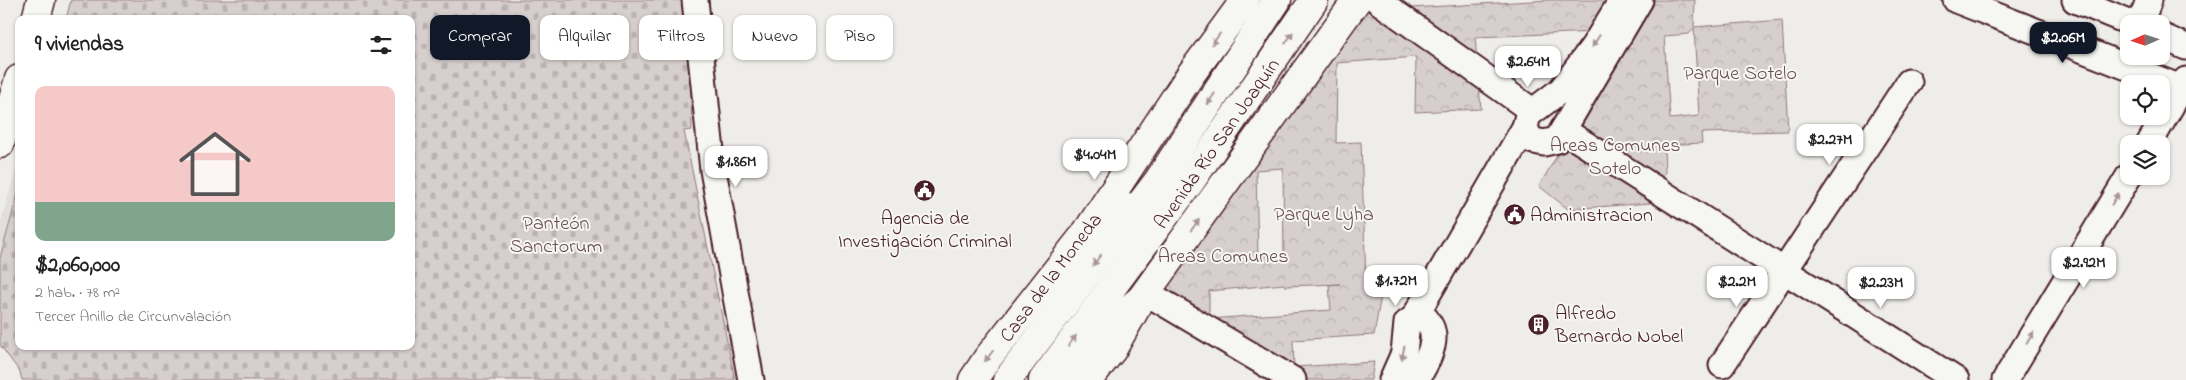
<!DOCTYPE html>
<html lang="es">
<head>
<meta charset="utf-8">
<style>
  :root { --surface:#fff; --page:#f2f2f2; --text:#222; --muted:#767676; --line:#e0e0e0; --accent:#111827 }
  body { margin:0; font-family:"Indie Flower",sans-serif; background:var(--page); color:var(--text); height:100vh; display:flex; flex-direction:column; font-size:19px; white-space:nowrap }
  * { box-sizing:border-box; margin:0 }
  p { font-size:16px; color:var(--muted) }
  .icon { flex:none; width:28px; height:28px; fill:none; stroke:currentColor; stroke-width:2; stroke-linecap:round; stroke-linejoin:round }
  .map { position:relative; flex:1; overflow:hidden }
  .panel { position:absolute; left:15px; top:15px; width:400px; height:335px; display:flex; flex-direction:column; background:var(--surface); border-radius:10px; box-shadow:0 1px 4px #0004 }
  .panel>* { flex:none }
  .banner { position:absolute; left:430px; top:15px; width:475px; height:45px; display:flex; gap:10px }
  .needle { width:32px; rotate:267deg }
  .controls { position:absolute; left:2120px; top:15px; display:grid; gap:10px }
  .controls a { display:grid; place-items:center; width:50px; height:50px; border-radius:10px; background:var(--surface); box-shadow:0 1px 4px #0004; font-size:25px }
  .price { position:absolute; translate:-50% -42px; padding:0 11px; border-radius:10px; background:#fff; color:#222; font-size:16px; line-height:32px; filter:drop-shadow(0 1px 2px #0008) }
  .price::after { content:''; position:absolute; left:50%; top:30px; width:15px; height:11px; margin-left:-8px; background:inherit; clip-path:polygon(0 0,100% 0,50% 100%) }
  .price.active { background:var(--accent); color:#fff }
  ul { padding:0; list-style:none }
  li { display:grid; align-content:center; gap:10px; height:265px; padding:0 20px }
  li+li { border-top:1px solid var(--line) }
  li span { display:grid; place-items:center; height:155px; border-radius:10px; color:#555 }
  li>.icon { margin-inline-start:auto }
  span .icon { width:90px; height:90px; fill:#fffc; stroke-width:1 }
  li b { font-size:21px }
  h2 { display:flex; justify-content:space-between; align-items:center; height:60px; padding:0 20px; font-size:21px }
  .chip { padding:0 18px; border-radius:10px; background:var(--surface); box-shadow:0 1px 4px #0004; font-size:18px; line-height:45px }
  .chip.active { background:var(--accent); color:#fff }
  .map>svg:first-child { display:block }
  .built { fill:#e3dedc }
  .cemetery { fill:url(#cemetery-stones); stroke:#90777c }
  .park { fill:url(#park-crowns); stroke:#90777c; fill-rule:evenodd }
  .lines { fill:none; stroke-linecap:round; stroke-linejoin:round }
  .minor-casing { stroke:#4a1f2b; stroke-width:29 }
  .major-casing { stroke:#4a1f2b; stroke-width:31 }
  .highway-casing { stroke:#4a1f2b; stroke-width:31 }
  .minor { stroke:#f6f6f2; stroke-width:25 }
  .major { stroke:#f6f6f2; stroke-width:28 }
  .highway { stroke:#f6f6f2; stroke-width:28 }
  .oneway { fill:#a99598 }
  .labels { text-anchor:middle; stroke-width:4; stroke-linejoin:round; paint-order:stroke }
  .park-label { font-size:20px; fill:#6d4b54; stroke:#f6f6f2 }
  .street-label { font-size:20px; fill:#4a1f2b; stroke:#f6f6f2 }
  .poi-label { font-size:20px; fill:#4a1f2b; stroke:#f6f6f2; text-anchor:start }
</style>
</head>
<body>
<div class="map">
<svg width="2186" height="380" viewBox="0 0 2186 380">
  <defs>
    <pattern id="cemetery-stones" width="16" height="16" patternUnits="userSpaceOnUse" patternTransform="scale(1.25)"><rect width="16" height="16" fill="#d7cfce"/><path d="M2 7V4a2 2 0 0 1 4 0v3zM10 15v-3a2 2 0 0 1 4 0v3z" fill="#bab1b1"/></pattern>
    <pattern id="park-crowns" width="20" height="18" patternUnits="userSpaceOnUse" patternTransform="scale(1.25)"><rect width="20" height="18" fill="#d7cfce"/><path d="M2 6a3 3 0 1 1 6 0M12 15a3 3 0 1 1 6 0" fill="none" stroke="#bab1b1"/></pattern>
  </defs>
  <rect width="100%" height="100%" fill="#efedea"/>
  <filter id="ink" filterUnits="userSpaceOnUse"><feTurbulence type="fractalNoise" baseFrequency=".02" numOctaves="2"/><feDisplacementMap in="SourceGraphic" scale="10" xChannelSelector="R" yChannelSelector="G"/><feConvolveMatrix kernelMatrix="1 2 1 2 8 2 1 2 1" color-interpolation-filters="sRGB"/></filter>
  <g filter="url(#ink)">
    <polygon class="built" points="16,170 19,171 19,189 0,256 0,224"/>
    <polygon class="cemetery" points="71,0 688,0 692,130 684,131 735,380 22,380 20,372 0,345 0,258 19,190 19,346 411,346 411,19 66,19"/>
    <g class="park">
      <path d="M1361,0L1393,9L1549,0H1617L1596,32L1475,37L1481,109L1415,112L1416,57L1337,63L1336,143L1361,142L1366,282L1363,287L1382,290L1374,335L1293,340L1294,367L1374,362L1371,380H1304L1156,286ZM1283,168L1284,259L1283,254L1258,257L1256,170ZM1284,284L1285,286L1340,284L1329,285L1331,310L1209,319V291Z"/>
      <path d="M1649,0H1695L1694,27L1782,20L1788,131L1701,133L1702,143L1664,145L1665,173L1651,203L1568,209L1539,186ZM1694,28L1699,116L1670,119L1664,36L1689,34Z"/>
    </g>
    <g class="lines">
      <defs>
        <g id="minor">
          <polyline points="695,0 713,170 751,380"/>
          <polyline points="1377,0 1531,110"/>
          <polyline points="1622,0 1593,47 1561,90 1528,115 1525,127 1530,140 1544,143 1557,140 1640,0"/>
          <polyline points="1956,0 2186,90"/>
          <polyline points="2075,0 2134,24"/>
          <polyline points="2140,24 2149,0"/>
          <polyline points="2161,36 2186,47"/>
          <polyline points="1563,130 1956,380"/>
          <polyline points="2149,144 2186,80"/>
          <polyline points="1147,293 1293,380"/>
          <polyline points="1414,318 1525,127"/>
          <polyline points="1722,365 1909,82"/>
          <path d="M1392,380L1404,353L1407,323L1414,318L1426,319C1428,322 1431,326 1432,330C1437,345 1424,367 1416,380"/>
          <polyline points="2005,380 2129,176"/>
        </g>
        <g id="major">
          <polyline points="36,19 41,0"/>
          <polyline points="0,144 19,79"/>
          <polyline points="973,380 987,359 1086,233 1191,74 1245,0"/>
          <polyline points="1088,380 1112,350 1141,299 1357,0"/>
        </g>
        <g id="highway">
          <polyline points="1086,233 1116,220 1127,207"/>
          <polyline points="1068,373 1111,324 1141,299"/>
          <polyline points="1007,380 1158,181 1277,0"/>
          <polyline points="1043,380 1188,185 1314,0"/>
        </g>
      </defs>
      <use href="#minor" class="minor-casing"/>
      <use href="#major" class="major-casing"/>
      <use href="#highway" class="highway-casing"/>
      <use href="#minor" class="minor"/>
      <use href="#major" class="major"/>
      <use href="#highway" class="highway"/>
    </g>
    <defs><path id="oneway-solid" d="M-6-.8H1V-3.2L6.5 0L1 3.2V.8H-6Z" transform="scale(1.25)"/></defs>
    <g class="oneway">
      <use href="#oneway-solid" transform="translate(1289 38) rotate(-56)"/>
      <use href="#oneway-solid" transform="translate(1216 39) rotate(126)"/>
      <use href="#oneway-solid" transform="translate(1596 41) rotate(122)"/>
      <use href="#oneway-solid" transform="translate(1211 99) rotate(123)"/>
      <use href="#oneway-solid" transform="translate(2115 199) rotate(-59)"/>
      <use href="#oneway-solid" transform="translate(1195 225) rotate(-54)"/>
      <use href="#oneway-solid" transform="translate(1097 260) rotate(127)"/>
      <use href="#oneway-solid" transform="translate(2030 338) rotate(-59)"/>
      <use href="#oneway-solid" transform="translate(1072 341) rotate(-53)"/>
      <use href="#oneway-solid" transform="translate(1403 353) rotate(102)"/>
      <use href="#oneway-solid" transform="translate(989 356) rotate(127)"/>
    </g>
  </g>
  <defs>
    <symbol id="civic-disc" viewBox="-11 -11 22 22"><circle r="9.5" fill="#4a1f2b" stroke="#f6f6f2"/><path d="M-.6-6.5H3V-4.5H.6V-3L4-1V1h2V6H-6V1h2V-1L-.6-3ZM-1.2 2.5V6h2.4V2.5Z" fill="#fff"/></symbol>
    <symbol id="building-disc" viewBox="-11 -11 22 22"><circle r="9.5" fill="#4a1f2b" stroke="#f6f6f2"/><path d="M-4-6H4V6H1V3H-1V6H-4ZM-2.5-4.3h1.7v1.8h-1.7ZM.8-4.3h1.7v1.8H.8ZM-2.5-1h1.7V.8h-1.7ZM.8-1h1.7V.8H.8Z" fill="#fff"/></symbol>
  </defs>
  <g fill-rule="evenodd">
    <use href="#civic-disc" x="912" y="178" width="25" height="25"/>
    <use href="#civic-disc" x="1502" y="202" width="25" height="25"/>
    <use href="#building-disc" x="1526" y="312" width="25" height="25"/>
  </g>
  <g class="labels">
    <g class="park-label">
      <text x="1740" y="79">Parque Sotelo</text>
      <text x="1615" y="151">Areas Comunes<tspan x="1615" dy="23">Sotelo</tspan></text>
      <text x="1324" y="220">Parque Lyha</text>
      <text x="556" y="229">Panteón<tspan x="556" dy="23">Sanctorum</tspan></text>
      <text x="1223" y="262">Areas Comunes</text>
    </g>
    <g class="street-label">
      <text transform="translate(1216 143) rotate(-55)" y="7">Avenida Río San Joaquín</text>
      <text transform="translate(1050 277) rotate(-53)" y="7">Casa de la Moneda</text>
    </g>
    <g class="poi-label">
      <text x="1530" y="221">Administracion</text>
      <text x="925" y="224" text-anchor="middle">Agencia de<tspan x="925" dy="23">Investigación Criminal</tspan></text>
      <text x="1555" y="319">Alfredo<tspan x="1555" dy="23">Bernardo Nobel</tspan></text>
    </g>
  </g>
</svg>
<div class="controls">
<a><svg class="needle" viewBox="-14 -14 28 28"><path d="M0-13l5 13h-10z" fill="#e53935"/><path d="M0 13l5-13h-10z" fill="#767676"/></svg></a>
<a><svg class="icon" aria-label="locate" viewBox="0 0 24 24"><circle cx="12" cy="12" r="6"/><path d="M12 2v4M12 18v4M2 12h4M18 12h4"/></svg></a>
<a><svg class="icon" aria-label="layers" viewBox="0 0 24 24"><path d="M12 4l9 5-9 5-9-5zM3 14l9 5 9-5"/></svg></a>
</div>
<b class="price active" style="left:2063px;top:64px">$2.06M</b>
<b class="price" style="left:1528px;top:88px">$2.64M</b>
<b class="price" style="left:1830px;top:166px">$2.27M</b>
<b class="price" style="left:1095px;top:181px">$4.04M</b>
<b class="price" style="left:736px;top:188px">$1.86M</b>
<b class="price" style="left:2084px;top:289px">$2.92M</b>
<b class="price" style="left:1396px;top:307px">$1.72M</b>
<b class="price" style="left:1737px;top:308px">$2.2M</b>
<b class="price" style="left:1881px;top:309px">$2.23M</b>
<div class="banner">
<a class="chip active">Comprar</a>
<a class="chip">Alquilar</a>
<a class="chip">Filtros</a>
<a class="chip">Nuevo</a>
<a class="chip">Piso</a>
</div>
<section class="panel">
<h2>9 viviendas<svg class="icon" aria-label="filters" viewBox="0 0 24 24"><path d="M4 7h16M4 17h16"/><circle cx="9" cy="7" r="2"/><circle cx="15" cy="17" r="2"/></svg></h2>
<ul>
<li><span style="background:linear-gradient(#f6c9c9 75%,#7fa58c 0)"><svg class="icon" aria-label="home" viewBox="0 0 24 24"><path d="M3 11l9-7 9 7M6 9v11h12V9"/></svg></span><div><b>$2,060,000</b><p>2 hab. · 78 m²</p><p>Tercer Anillo de Circunvalación</p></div></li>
</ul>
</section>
</div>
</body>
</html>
